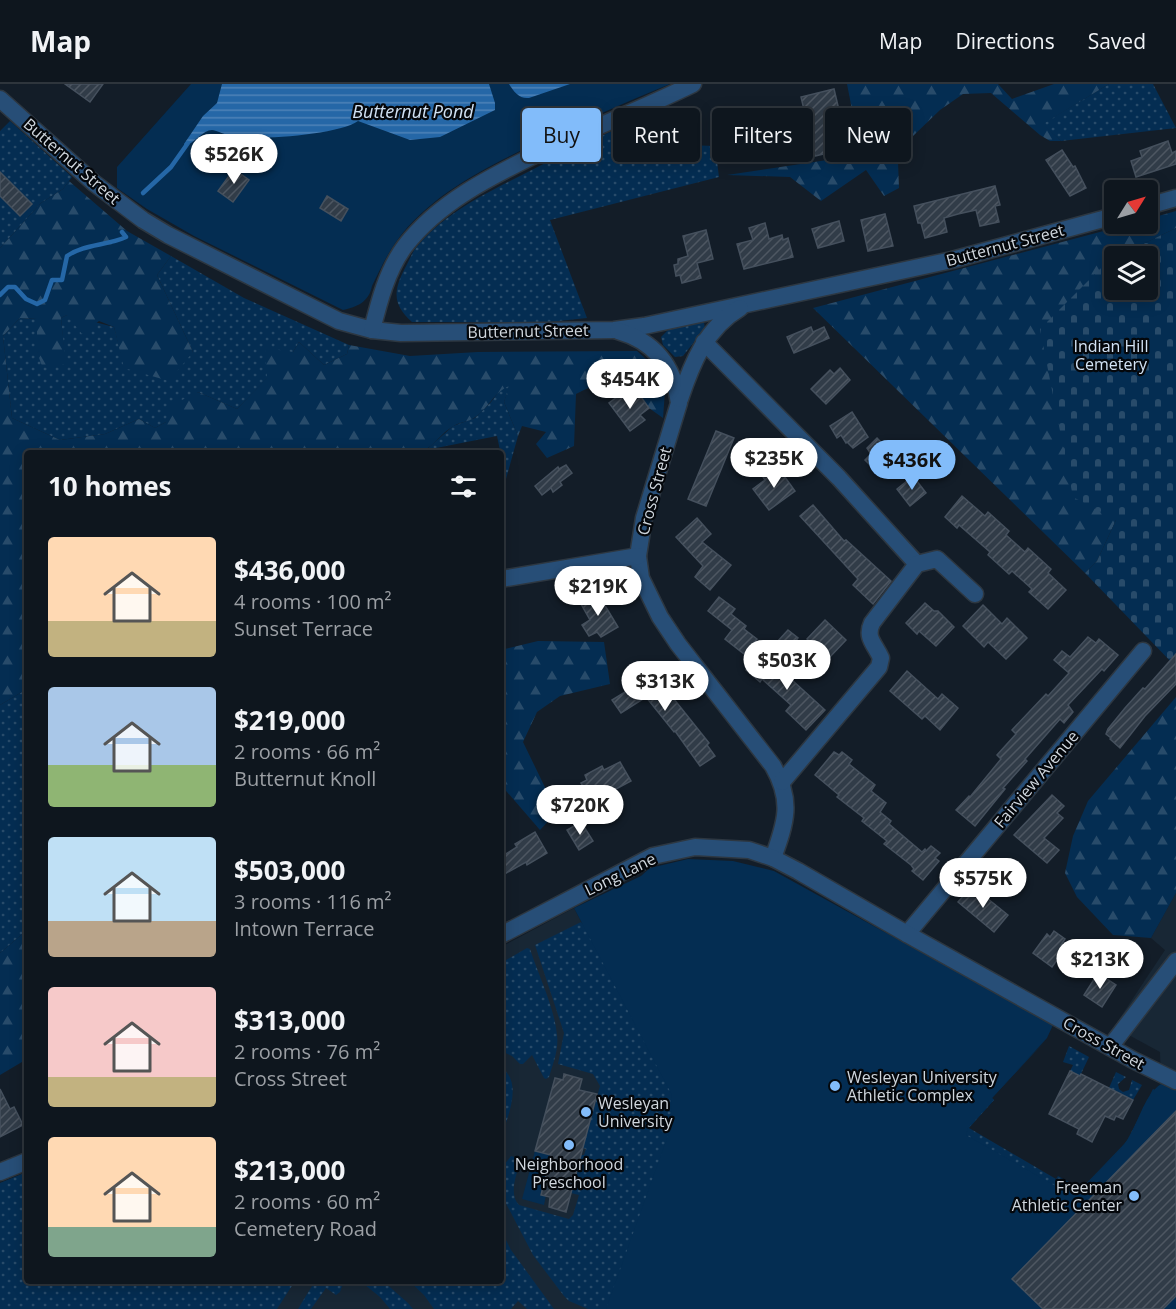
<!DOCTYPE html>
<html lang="en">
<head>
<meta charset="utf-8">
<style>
  :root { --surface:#0e161e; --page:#171f27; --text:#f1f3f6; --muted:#9b9fa4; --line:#2e353c; --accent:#82bcfa }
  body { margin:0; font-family:"Open Sans",sans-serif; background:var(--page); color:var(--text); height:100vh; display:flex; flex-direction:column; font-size:22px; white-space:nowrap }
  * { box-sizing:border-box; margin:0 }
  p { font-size:20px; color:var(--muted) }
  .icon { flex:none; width:33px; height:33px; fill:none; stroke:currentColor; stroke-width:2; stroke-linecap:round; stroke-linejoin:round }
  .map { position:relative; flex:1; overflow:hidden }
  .panel { position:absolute; left:24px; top:366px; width:480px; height:834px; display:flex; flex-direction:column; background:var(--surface); border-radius:6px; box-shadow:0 3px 15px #0003,0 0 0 2px var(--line) }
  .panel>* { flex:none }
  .top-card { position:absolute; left:522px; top:24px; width:564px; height:54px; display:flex; gap:12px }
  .needle { width:39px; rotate:53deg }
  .fabs { position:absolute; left:1104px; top:96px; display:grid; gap:12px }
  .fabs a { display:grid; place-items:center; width:54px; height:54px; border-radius:6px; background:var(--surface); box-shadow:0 3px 15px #0003,0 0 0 2px var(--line); font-size:30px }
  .price { position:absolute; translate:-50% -51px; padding:0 14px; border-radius:21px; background:#fff; color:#222; font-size:20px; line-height:39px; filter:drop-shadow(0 2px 3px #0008) }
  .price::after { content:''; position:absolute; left:50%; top:36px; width:18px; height:14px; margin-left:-9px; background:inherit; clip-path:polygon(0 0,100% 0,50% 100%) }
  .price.selected { background:var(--accent); color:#111 }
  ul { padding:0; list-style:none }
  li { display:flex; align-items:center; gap:18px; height:150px; padding:0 24px }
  li span { display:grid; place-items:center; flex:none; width:168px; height:120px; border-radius:6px; color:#555 }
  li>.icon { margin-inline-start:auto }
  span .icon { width:72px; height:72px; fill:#fffc; stroke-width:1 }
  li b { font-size:26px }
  h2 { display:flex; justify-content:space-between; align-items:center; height:72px; padding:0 24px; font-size:26px }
  .chip { padding:0 21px; border-radius:6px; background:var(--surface); box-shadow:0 3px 15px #0003,0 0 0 2px var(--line); font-size:21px; line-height:54px }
  .chip.selected { background:var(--accent); color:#111 }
  header { display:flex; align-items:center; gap:36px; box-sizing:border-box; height:84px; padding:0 30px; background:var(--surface); border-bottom:2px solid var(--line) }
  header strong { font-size:28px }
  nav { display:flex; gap:33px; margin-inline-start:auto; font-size:21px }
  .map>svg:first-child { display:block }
  .built { fill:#182735 }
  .grass { fill:url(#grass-dots) }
  .forest { fill:url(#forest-firs) }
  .cemetery { fill:url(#cemetery-stones) }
  .park { fill:#042d52 }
  .water { fill:url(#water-rules) }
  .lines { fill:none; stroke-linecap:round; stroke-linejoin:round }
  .stream { stroke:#2567a7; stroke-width:4.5 }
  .building { fill:url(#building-hatch); stroke:#45505d; stroke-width:1.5 }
  .minor-casing { stroke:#2d3741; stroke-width:19 }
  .minor { stroke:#274e77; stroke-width:16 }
  .poi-dot { fill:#82bcfa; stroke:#04070b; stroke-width:2 }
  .labels { text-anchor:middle; stroke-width:4.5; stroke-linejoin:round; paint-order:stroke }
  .street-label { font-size:16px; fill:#d0d7de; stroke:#04070b }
  .park-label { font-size:16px; fill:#d3e3f5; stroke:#04070b }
  .poi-label { font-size:16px; fill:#d0d7de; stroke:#04070b; text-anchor:start }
  .water-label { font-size:18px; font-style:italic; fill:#cfe0f2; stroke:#04070b }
</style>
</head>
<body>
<header>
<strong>Map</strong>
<nav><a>Map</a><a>Directions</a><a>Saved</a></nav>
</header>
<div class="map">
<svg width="1176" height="1225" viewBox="0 0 1176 1225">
  <defs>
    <pattern id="grass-dots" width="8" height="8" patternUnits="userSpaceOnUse" patternTransform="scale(1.5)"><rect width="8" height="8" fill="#042d52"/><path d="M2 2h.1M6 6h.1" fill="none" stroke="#284b6a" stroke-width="1.8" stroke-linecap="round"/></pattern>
    <pattern id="forest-firs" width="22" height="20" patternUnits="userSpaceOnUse" patternTransform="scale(1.5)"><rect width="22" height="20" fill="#042d52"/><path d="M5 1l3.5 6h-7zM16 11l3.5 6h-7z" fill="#284b6a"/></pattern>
    <pattern id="cemetery-stones" width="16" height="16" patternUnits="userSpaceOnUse" patternTransform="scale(1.5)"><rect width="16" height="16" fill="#042d52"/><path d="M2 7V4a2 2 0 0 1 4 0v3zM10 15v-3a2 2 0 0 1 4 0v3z" fill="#284b6a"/></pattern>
    <pattern id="water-rules" width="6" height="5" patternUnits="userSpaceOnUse" patternTransform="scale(1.5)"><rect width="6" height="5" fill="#2567a7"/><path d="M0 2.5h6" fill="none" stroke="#4e83b7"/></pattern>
    <pattern id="building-hatch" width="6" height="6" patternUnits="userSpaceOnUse" patternTransform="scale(1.5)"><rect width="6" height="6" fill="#313c48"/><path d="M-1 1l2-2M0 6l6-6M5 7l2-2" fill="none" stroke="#4e5762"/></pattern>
  </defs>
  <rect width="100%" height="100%" fill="#131d28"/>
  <g class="built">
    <polygon points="1176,809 1176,1006 1161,1000 1160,968 1114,943 1165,866 1151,854"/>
    <polygon points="574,824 672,1011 606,1225 0,1225 0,1099 27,1088 27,1197 501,1197 501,863"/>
  </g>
  <g class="grass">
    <polygon points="1109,0 1153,0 1176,44 1061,57 1042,40"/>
    <path d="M636,36L664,52L687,61L715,62L719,93L550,136L587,234L549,238H412C393,221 393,208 404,186C408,179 411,171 415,165C442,131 482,111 520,92C558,72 597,54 636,36Z"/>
    <polygon points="10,37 72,93 63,105 41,119 0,164 0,47"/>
    <polygon points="171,172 244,214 349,261 347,270 324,281 299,258 293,268 237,325 198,308 166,338 155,344 139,335 105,350 60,356 12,334 3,252 20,234 37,235 37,268 65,280 61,234 67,231 114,243 125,284 193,268 157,191"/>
    <polygon points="700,238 704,239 705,244 683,272 675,273 663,261 661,253 668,246"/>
    <polygon points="510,301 504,318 518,352 506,395 497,352 426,366 453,342 475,334 491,318 501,305"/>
    <polygon points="27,605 27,846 0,869 0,621"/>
    <path d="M581,838L871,1164L914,1225H588L569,1217L564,1212L533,1171L501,1110V1085L511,1072L521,1075C517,1090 508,1109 519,1121L569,1135L573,1131L579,1111L571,1109L581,1071H584L586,1065L583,1064L600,1002L593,990L558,980L564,949L535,861Z"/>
    <path d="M527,864L530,865C539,893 554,922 557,951C559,965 553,980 549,993L546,995L544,994L532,971L523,980H520L512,972L501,967V879Z"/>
    <polygon points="1046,956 992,1014 994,1016 969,1044 1056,1095 1058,1092 1076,1102 1079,1100 1083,1103 1127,1057 1153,1005 1169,1013 1011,1188 955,1050"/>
    <polygon points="1069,962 1089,973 1080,992 1070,987 1073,981 1063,978"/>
    <path d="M501,983C524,999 507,1033 501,1055Z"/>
    <polygon points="1116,988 1126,993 1118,1000 1119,1005 1123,1008 1129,1006 1132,996 1142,1001 1133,1016 1109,1004"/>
    <polygon points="27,1088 27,1197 295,1197 277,1225 0,1225 0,1099"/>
    <polygon points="501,1146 511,1166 554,1225 527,1225 518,1217 511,1225 434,1225 424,1211 409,1197 501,1197"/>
    <polygon points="315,1197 344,1197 340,1208 336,1211 326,1204 311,1225 298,1225"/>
    <polygon points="367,1197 383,1197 408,1219 413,1225 390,1225 380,1213 365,1201"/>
  </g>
  <g class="forest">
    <polygon points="847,0 998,0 1012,15 1054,0 1109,0 1043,40 1061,57 1050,57 1040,51 991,9 963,10 940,26 913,52 898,78 899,104 884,112 866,86 821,117 790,93 727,91 861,71"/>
    <path d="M69,97L127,147L171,172L157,191L193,268L169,297L124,284L114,243L99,237L82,250L67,231L61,234L66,280L42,282L37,268V235L20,234L3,252L12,334L60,356L105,350L139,335L155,344L166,338L168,323L198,308L237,325L267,294L265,264L293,268L299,258L324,281L347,270L349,261L410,272L478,268L637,267L666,293L663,334L649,324L639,310L651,296C626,292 599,298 576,310L574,362L547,374L536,360L546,348L522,342L518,352L504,318L509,302C494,308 488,325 474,334C468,338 459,338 452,343C436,353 435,365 414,369H27V605L0,621V164L41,119L63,105Z"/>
    <polygon points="1176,127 1176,144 1108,177 1116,436 1097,477 1085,489 813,224 1130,140 1148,140 1148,135"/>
    <polygon points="538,557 604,558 610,600 560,612 537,628 523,658 557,728 540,746 501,701 501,566"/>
    <polygon points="1176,613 1176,809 1151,854 1113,851 1077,813 1065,789 1073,752 1088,717"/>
    <polygon points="27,846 27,975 0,991 0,869"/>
  </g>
  <polygon class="cemetery" points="1176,144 1176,583 1085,489 1097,477 1116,436 1073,413 1040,245 1108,177 1114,174 1114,206 1148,206 1148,172 1118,172"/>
  <g class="park">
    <path d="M191,0H670C622,20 575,40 528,63C480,87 428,113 396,158C386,172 379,188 372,202C369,218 357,223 343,226L194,152L147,125L117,104V83Z"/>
    <path d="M688,775L733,777L774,787L1053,941L1047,954L992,1014L994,1016L968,1044L966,1051L1059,1104L1083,1103C1097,1089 1113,1075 1125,1059C1139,1041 1142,1013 1161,1000L1176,1006V1225H606L670,1046L672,1011L574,824L641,792L650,784Z"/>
    <polygon points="551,1008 566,1012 544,1121 522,1115"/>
  </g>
  <g class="water">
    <path d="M222,0H489L495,19V26L440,53L410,56L358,37C339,51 259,56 234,53C228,52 216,46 212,46C203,46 195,59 185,62L184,60L203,32L217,19Z"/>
    <path d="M509,0H570L529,14C519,15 514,8 509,0Z"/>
  </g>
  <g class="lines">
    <g class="stream">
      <polyline points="143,109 171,83 188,59"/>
      <path d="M0,211L8,203H15L26,215L37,220L45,216L52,196H62L67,172C84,160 106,162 126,153L122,148"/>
    </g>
  </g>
  <g class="building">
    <polygon points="65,0 103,0 90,18"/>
    <polygon points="834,5 843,43 852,41 857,62 815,72 801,13"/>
    <polygon points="1168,57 1172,69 1176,67 1176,80 1136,93 1131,77 1142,73 1140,67"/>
    <polygon points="1062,66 1073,83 1075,82 1086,104 1070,112 1046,76"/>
    <polygon points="234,85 249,96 233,118 218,107"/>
    <polygon points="0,88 32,120 20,132 0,112"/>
    <polygon points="995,102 1000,121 995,122 999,138 980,142 976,126 958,130 944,134 947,148 925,154 921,139 918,139 914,122"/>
    <polygon points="327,112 348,125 341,137 320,124"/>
    <polygon points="885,130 893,162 868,167 861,136"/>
    <polygon points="839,137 844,157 818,164 812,145"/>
    <polygon points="765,139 769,155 782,151 783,156 788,154 793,173 744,185 737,160 753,156 749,144"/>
    <polygon points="706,146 713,175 697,179 701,194 682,199 680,191 676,192 674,181 678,180 678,175 688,172 683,152"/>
    <polygon points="811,243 813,248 824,243 829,254 794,269 787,253"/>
    <polygon points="840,284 850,296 826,320 811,305 830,286 834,290"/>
    <polygon points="625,307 631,316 639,310 649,324 640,331 645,336 630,347 609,319"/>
    <polygon points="852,328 868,353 853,364 847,358 846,359 841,351 837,354 830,342"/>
    <polygon points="716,347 734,354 706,422 688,415"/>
    <polygon points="877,354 898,376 881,392 865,376 871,370 867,364"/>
    <polygon points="566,381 572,389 560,398 562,401 553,408 551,404 542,411 535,402 558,383 559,385"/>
    <polygon points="777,382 795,407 769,426 753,405 765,396 763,393"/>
    <polygon points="913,392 926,409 910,422 897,405"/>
    <polygon points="962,412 985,432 988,428 1009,447 1006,451 1025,468 1028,464 1051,485 1048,489 1066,506 1048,525 1029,508 1032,505 1012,487 1009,490 988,471 990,468 959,441 957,444 945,433"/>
    <polygon points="813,421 844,457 846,456 891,497 873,520 853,501 858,495 800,432"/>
    <polygon points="697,434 711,450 702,458 731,481 710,506 695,493 703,482 676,453"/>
    <polygon points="598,510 618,543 601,553 597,548 589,552 582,541 590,536 581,520"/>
    <polygon points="719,513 735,525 731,530 746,542 744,545 757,555 744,570 725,555 732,546 708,527"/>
    <polygon points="925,519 934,527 938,527 954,543 936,562 919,547 917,550 906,539"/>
    <polygon points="983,521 1002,540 1007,534 1027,554 1006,575 988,558 984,563 963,542"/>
    <polygon points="825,536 846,556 828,575 807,555"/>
    <polygon points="788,546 798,554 789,566 778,557"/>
    <polygon points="1088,553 1096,559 1099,555 1118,571 1104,587 1102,585 1068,621 1073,628 1064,639 1060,635 1025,675 1027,677 1003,704 1005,705 975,742 956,726 969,712 970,713 1001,675 997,671 1016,650 1012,646 1046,610 1048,612 1069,589 1054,576 1062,567 1070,573"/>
    <polygon points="753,568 780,591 785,585 794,593 792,596 825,626 806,646 786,627 791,621 762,595 760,598 746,586 750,581 746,577"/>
    <polygon points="1176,570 1176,600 1145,632 1120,664 1110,655 1111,654 1106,650 1108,645 1125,624 1143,604 1145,605"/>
    <polygon points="645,578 668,612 670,610 709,659 707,661 715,672 700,682 675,647 674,648 646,613 621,629 612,616 635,602 629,593 634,590 632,588"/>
    <polygon points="907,587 938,615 942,610 958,624 940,646 925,632 922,635 890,607"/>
    <polygon points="834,668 839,671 842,668 852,676 849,680 875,701 871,707 886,719 880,728 891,737 889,740 922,768 925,765 926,767 931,762 940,769 935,774 939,777 923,796 912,787 914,785 911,781 884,760 887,757 862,737 864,734 837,713 839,711 815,691"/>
    <polygon points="620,678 631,697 614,706 618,713 607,719 603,712 592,718 581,699 587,696 585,691 602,682 604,686"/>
    <polygon points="1052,711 1064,722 1057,729 1063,734 1044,754 1059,766 1047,779 1014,751"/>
    <polygon points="581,738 593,757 579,766 567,746"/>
    <polygon points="535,748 547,769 527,781 526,778 501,792 501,773 517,763 515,760"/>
    <polygon points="972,802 1008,831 994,848 958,818"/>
    <polygon points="1054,847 1065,855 1061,861 1066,864 1052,883 1033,869 1047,850 1050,853"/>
    <polygon points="1098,889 1116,901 1102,923 1084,911"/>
    <polygon points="1070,987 1080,992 1081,990 1133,1016 1123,1035 1116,1032 1114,1036 1105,1032 1092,1058 1077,1050 1079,1045 1049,1030"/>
    <polygon points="564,990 582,995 579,1006 597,1010 566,1128 549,1123 550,1113 541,1111 551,1071 535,1067 555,994 563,996"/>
    <polygon points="0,1005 10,1025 14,1023 23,1041 0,1053"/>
    <polygon points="1176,1027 1176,1212 1163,1225 1043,1225 1012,1195"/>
  </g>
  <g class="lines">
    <defs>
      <g id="minor">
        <polyline points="0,15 94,99 143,136 168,151 339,237 372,246 401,249 614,246 644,242 952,176 1114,132"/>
        <polyline points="1148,122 1176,114"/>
        <path d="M372,246C379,218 387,186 405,162C439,118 490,93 539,69C590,45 642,25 693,0"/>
        <path d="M618,247C654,257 674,282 679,319L644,434L638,472L641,494L660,533L678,560L773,682C793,717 786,738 773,774"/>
        <polyline points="704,258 839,394 917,480"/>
        <path d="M680,315C692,279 706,244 740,224"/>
        <polyline points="501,495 638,472"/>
        <path d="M782,698L879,583L881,574C875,560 865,554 872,539L917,480L937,475L975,510"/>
        <polyline points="907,850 1143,567"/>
        <polyline points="501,851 653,772 695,763 749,766 773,774 798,787 907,850 1133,976 1176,997"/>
        <polyline points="1110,963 1176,877"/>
        <polyline points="0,1088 27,1077"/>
      </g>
    </defs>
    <use href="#minor" class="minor-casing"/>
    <use href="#minor" class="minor"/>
  </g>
  <g class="poi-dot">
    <circle cx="835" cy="1002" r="6"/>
    <circle cx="586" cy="1028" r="6"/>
    <circle cx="569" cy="1061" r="6"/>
    <circle cx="1134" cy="1112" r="6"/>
  </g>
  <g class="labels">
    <g class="street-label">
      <text transform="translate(72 77) rotate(41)" y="6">Butternut Street</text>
      <text transform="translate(1005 161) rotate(-15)" y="6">Butternut Street</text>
      <text transform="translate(528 247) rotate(-1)" y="6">Butternut Street</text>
      <text transform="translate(654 407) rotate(-75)" y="6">Cross Street</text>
      <text transform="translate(1036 695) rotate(-50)" y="6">Fairview Avenue</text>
      <text transform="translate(620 790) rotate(-26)" y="6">Long Lane</text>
      <text transform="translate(1104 959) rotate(29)" y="6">Cross Street</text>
    </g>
    <g class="park-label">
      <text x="1111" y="268">Indian Hill<tspan x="1111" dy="18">Cemetery</tspan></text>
    </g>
    <g class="poi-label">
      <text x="847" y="999">Wesleyan University<tspan x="847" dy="18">Athletic Complex</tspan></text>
      <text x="598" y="1025">Wesleyan<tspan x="598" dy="18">University</tspan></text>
      <text x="569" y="1086" text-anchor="middle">Neighborhood<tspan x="569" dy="18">Preschool</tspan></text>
      <text x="1122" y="1109" text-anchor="end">Freeman<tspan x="1122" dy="18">Athletic Center</tspan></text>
    </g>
    <g class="water-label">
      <text x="413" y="34">Butternut Pond</text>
    </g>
  </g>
</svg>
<div class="fabs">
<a><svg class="needle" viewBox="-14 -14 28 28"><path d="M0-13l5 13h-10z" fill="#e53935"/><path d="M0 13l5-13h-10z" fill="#9b9fa4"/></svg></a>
<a><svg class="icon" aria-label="layers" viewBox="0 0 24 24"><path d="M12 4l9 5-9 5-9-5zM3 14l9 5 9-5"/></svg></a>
</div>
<b class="price" style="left:234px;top:101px">$526K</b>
<b class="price" style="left:630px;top:326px">$454K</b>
<b class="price" style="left:774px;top:405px">$235K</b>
<b class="price selected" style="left:912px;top:407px">$436K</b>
<b class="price" style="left:598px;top:533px">$219K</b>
<b class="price" style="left:787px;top:607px">$503K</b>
<b class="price" style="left:665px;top:628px">$313K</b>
<b class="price" style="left:580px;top:752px">$720K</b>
<b class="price" style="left:983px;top:825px">$575K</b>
<b class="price" style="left:1100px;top:906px">$213K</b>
<div class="top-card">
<a class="chip selected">Buy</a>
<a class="chip">Rent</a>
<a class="chip">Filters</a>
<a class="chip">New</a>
</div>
<section class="panel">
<h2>10 homes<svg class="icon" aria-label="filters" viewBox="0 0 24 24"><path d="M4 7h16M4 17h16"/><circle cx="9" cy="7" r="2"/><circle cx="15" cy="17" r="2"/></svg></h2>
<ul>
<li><span style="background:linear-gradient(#ffd9b3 70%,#c2b280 0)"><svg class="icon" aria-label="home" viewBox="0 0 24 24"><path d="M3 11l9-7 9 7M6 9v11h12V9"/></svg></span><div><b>$436,000</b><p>4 rooms · 100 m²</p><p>Sunset Terrace</p></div></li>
<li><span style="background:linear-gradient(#a9c7e8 65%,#8fb573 0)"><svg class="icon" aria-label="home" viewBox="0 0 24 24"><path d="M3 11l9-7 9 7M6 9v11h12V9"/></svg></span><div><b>$219,000</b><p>2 rooms · 66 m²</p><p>Butternut Knoll</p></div></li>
<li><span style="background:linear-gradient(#bfe0f5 70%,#b9a48a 0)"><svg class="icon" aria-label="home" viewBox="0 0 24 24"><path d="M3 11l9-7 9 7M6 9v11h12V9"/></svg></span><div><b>$503,000</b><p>3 rooms · 116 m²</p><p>Intown Terrace</p></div></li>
<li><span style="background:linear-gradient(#f6c9c9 75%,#c2b280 0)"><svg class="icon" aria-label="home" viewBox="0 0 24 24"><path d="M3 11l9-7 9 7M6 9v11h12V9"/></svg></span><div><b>$313,000</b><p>2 rooms · 76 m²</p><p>Cross Street</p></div></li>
<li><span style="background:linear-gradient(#ffd9b3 75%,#7fa58c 0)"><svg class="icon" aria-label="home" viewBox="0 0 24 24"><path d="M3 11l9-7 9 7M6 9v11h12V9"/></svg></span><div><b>$213,000</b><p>2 rooms · 60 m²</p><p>Cemetery Road</p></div></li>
</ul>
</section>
</div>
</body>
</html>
